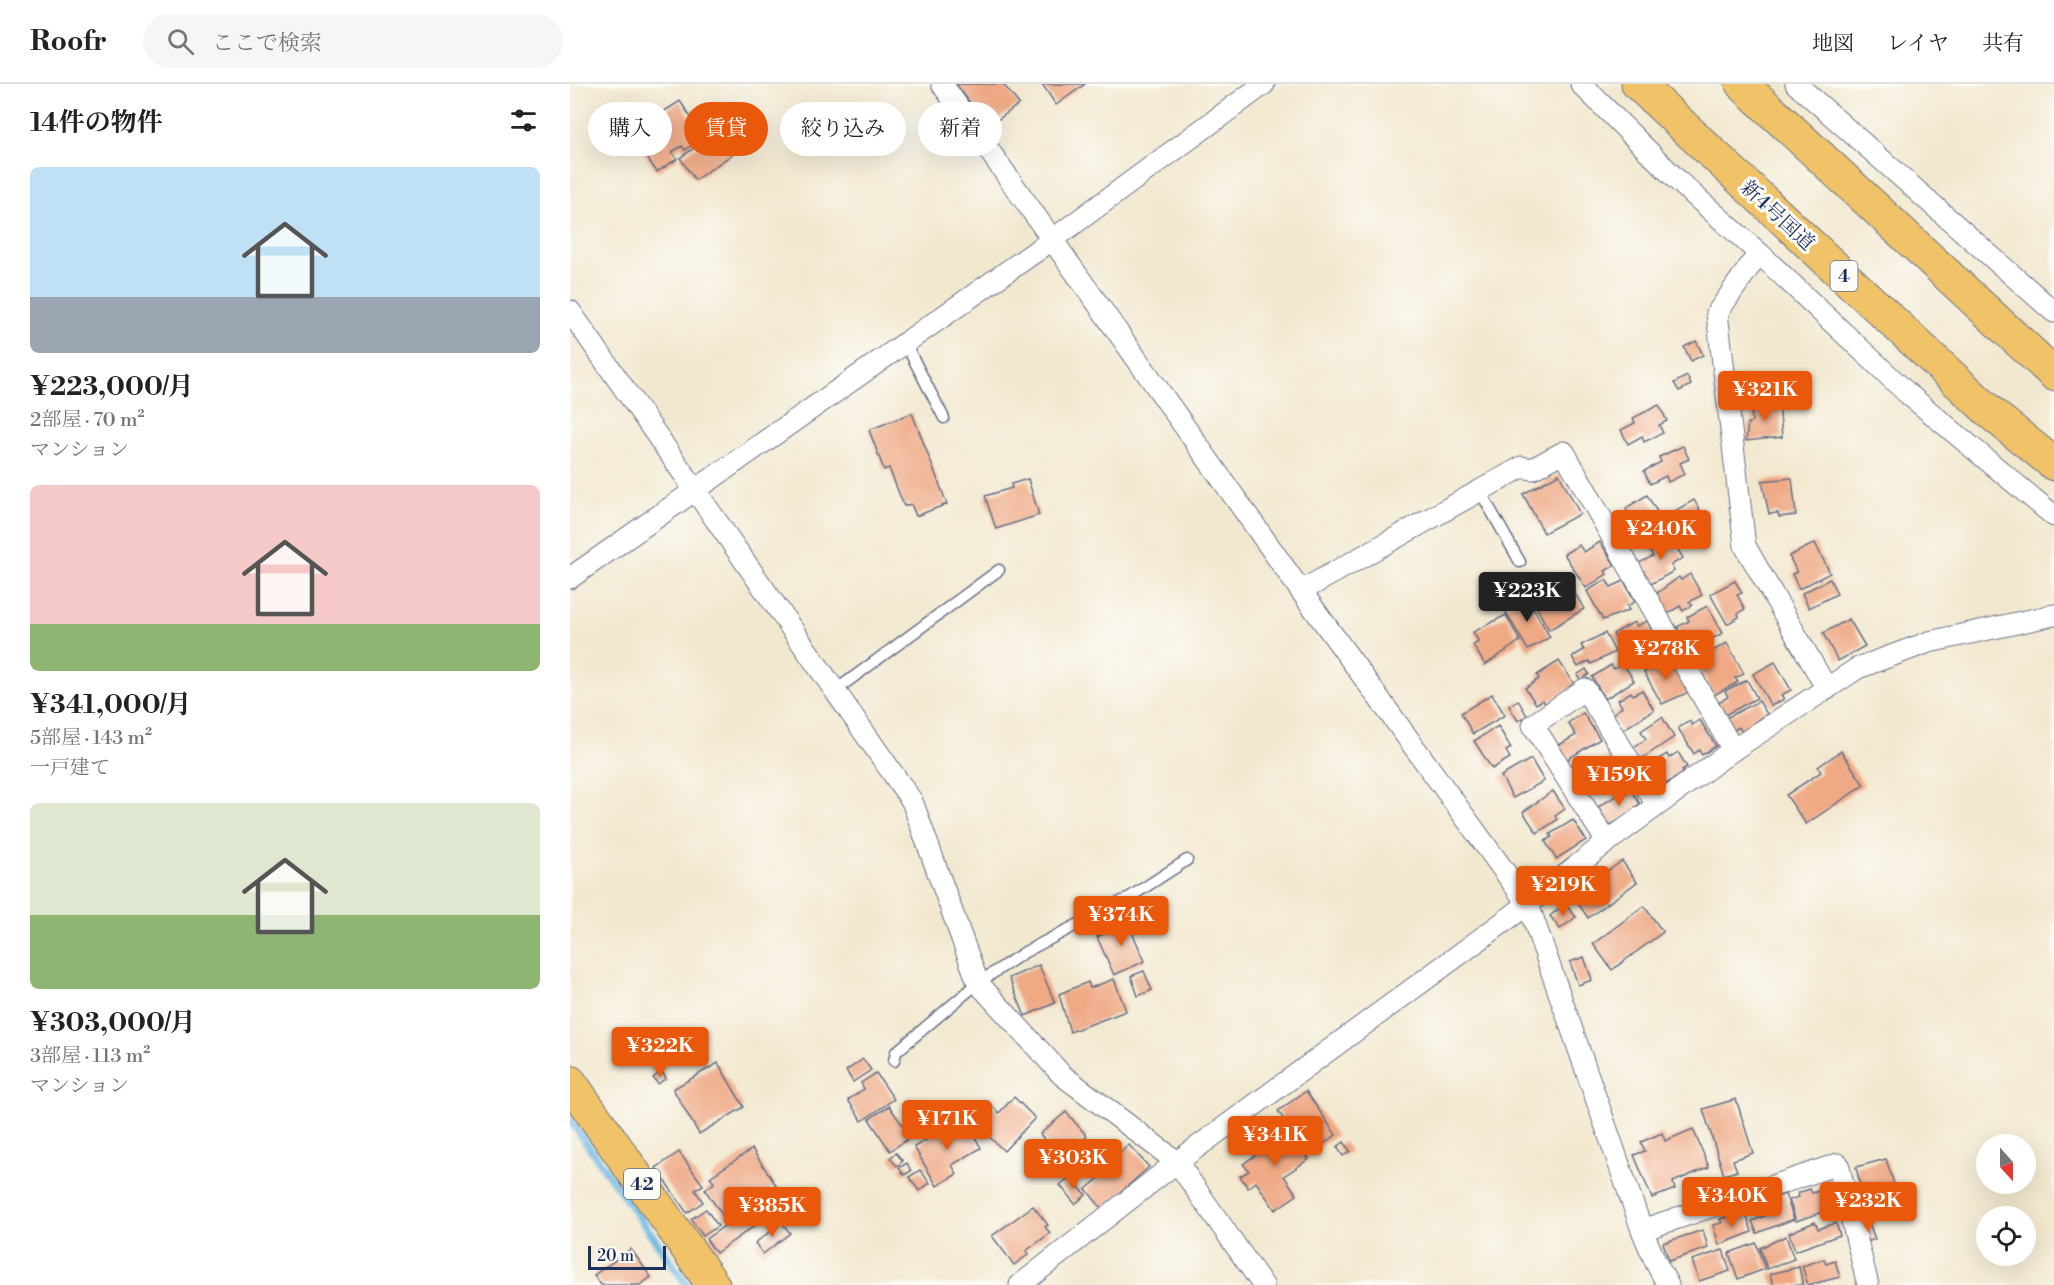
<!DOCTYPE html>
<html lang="ja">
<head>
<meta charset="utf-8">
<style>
  :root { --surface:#fff; --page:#f6f6f6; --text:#222; --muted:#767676; --line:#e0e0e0; --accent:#ea580c }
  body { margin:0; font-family:"Libre Bodoni","Noto Serif JP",serif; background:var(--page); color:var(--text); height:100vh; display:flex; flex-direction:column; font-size:22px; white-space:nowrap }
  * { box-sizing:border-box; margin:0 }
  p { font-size:20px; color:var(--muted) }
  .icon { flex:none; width:33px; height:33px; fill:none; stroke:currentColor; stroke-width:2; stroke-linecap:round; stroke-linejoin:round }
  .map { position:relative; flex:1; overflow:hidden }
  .panel { display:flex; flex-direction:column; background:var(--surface); width:570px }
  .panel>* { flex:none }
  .guide { position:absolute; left:18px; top:18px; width:570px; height:54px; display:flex; gap:12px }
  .needle { width:39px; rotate:159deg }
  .controls { position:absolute; left:1406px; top:1050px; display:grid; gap:12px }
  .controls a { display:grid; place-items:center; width:60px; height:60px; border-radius:50%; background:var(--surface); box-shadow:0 6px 24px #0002; font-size:30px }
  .scale { position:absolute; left:18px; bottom:15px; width:78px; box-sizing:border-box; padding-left:6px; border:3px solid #1b2f5e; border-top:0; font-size:16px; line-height:21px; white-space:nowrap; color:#1b2f5e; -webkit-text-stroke:4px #fdfcf7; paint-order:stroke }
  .price { position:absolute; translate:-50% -51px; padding:0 14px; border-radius:6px; background:var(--accent); color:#fff; font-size:20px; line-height:39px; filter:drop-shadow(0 2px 3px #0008) }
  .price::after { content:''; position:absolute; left:50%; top:36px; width:18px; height:14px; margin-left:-9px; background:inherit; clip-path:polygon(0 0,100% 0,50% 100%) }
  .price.on { background:#222; color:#fff }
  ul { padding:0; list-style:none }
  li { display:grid; align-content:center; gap:12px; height:318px; padding:0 30px }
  li span { display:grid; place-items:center; height:186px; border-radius:9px; color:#555 }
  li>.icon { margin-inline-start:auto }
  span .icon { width:108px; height:108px; fill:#fffc; stroke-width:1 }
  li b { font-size:26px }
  h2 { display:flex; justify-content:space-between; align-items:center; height:72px; padding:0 30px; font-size:26px }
  .pill { padding:0 21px; border-radius:27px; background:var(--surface); box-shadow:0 6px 24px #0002; font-size:21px; line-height:54px }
  .pill.on { background:var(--accent); color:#fff }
  header { display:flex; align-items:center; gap:36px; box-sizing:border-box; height:84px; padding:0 30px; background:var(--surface); border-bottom:2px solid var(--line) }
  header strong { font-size:28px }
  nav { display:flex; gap:33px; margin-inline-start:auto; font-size:21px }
  .search { width:420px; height:54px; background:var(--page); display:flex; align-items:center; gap:15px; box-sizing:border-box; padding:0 21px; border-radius:33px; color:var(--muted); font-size:22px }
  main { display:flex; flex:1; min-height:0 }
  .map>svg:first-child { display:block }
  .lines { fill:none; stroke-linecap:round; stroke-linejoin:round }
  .stream { stroke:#67b6e1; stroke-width:8 }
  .building { fill:#efa985 }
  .service-casing { stroke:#667086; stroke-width:13 }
  .minor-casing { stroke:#667086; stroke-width:23 }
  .primary-casing { stroke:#667086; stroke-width:35 }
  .trunk-casing { stroke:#667086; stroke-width:35 }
  .service { stroke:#fff; stroke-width:10 }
  .minor { stroke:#fff; stroke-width:21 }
  .primary { stroke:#f0c369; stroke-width:33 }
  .trunk { stroke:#f0c369; stroke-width:33 }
  .labels { text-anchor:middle; stroke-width:6; stroke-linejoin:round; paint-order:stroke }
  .shield { fill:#fdfcf7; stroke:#5f6c8c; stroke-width:1.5 }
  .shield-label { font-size:18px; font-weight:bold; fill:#1b2f5e }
  .street-label { font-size:20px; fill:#1b2f5e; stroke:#fdfcf7 }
</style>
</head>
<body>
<header>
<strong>Roofr</strong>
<div class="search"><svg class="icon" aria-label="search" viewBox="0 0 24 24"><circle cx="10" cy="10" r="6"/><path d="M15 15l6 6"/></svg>ここで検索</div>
<nav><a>地図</a><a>レイヤ</a><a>共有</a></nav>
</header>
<main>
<section class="panel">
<h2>14件の物件<svg class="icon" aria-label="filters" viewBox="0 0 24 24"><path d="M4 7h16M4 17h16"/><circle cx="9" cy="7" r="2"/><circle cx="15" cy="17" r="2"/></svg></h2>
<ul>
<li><span style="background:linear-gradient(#bfe0f5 70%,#9aa5b1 0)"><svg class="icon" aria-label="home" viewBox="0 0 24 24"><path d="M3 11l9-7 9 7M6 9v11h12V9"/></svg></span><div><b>¥223,000/月</b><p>2部屋 · 70 m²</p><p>マンション</p></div></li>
<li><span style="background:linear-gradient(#f6c9c9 75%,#8fb573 0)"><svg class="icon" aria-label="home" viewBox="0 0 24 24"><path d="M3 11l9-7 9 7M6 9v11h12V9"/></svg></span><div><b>¥341,000/月</b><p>5部屋 · 143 m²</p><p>一戸建て</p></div></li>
<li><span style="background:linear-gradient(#dfe7d0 60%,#8fb573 0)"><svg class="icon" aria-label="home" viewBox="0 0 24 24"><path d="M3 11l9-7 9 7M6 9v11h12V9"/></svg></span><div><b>¥303,000/月</b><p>3部屋 · 113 m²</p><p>マンション</p></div></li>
</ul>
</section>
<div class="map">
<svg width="1484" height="1201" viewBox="0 0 1484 1201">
  <rect width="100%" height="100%" fill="#fdfcf7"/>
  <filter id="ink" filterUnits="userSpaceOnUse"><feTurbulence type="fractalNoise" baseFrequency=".0167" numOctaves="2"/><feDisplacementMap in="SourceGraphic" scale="12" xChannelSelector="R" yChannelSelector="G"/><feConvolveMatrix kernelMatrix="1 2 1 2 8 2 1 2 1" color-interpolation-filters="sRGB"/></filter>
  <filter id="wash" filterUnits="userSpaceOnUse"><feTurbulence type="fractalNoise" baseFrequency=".008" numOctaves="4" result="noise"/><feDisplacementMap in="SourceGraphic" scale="24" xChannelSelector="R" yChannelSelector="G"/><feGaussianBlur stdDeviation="1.35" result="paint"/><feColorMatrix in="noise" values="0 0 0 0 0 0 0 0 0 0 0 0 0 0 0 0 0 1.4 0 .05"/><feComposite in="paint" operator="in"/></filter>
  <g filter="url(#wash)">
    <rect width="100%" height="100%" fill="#f2e8cf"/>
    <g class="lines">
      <polyline class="stream" points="0,1036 117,1201"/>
    </g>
    <g id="blocks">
      <g class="building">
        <polygon points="386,0 433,0 449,20 418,43"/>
        <polygon points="472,0 515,0 486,21"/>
        <polygon points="110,17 134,53 115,66 112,62 102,68 107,75 87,88 67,60 83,50 76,39"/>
        <polygon points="151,45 167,67 125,96 110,74"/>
        <polygon points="1126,257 1133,271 1121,277 1114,263"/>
        <polygon points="1117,292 1121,301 1109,307 1104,299"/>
        <polygon points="1209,318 1212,353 1176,357 1178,339 1182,338 1181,322"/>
        <polygon points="1089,321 1097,337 1089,341 1093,349 1074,358 1072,352 1058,360 1051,346 1065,339 1063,334"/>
        <polygon points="342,329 377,420 346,432 341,420 334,422 319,384 314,386 299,346"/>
        <polygon points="1113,362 1119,375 1110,379 1115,390 1098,398 1096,392 1080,400 1074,387 1091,378 1089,373"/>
        <polygon points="989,390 1010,430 974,449 953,410"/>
        <polygon points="1222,394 1226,431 1209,433 1208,429 1199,430 1192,397"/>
        <polygon points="458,395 469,431 426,445 415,412 442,404 441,400"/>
        <polygon points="1077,411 1094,439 1061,459 1047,436 1058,429 1056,424"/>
        <polygon points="1124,416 1132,430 1126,433 1134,447 1127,451 1129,455 1114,463 1096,432"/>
        <polygon points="1101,454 1113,474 1101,481 1104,487 1081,500 1069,479 1083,472 1079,466"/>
        <polygon points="1030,458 1045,481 1035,487 1037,490 1016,504 994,470 1009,461 1014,468"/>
        <polygon points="1245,459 1260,489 1229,505 1222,490 1227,488 1219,472"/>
        <polygon points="1120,490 1132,511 1119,518 1122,521 1113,527 1110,522 1097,530 1085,511 1109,493 1111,496"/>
        <polygon points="978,494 988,511 1002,504 1014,525 979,546 957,506"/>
        <polygon points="1260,495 1267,510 1239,524 1232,509"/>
        <polygon points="1036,496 1041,503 1054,497 1065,518 1057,522 1059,526 1033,536 1017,507"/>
        <polygon points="1165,497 1172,509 1167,511 1175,525 1168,529 1169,533 1157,540 1140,510"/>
        <polygon points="956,512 980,553 958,566 934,525"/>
        <polygon points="1137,522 1153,549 1120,567 1107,543 1119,537 1117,533"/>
        <polygon points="936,531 950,557 915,581 903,561 909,558 903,548"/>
        <polygon points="1279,535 1295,562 1268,577 1253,549"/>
        <polygon points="1077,537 1088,557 1081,561 1083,565 1073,571 1070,567 1063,572 1060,565 1054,568 1043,550 1064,538 1067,542"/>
        <polygon points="1035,549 1045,568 1021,580 1019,577 1008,583 1002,573 1014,566 1011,561"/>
        <polygon points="1157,559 1174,590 1165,594 1168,598 1144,611 1130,585 1142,578 1137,570"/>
        <polygon points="1100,574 1119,608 1092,620 1074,588"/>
        <polygon points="989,577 1005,601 975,620 973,616 966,620 955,604 969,595 967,591"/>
        <polygon points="1205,578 1221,606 1211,611 1214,615 1201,622 1183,590"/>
        <polygon points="1053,579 1064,597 1035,615 1022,593 1041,581 1044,585"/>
        <polygon points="1016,585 1019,590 1011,596 1007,591"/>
        <polygon points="1177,596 1187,614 1155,631 1148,619 1158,613 1155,607"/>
        <polygon points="1072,606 1084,626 1051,647 1041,631 1052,623 1048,616 1061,608 1063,611"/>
        <polygon points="922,610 935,631 903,650 891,629"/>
        <polygon points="948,616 957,632 948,637 939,622"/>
        <polygon points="1189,617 1197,630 1172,648 1169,643 1164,646 1156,634"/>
        <polygon points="1013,629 1030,655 995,677 986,663 1006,651 998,639"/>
        <polygon points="1092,633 1104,653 1068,677 1061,665 1076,655 1071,647"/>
        <polygon points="1130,636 1146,662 1132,671 1129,666 1124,670 1108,644 1120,637 1122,641"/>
        <polygon points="928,642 941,664 936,667 940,674 922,685 904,657"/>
        <polygon points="1271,667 1294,701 1236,740 1216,711 1251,688 1248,683"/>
        <polygon points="1108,668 1117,683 1112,686 1114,689 1091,703 1080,685 1089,679 1087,676 1097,670 1099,674"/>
        <polygon points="1039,672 1047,686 1040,690 1043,694 1025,706 1023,702 1015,707 1002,688 1024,674 1027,679"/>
        <polygon points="961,675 974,697 943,714 931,692"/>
        <polygon points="1061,706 1070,720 1065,723 1067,726 1039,742 1028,723 1051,709 1052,711"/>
        <polygon points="983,707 995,725 985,732 987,736 967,749 953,728"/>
        <polygon points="1003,736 1016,756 986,775 975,757 982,753 980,750"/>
        <polygon points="1052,777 1067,798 1018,834 1003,812"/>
        <polygon points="995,820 1006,833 990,845 980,832"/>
        <polygon points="1074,822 1093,848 1042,886 1023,860"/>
        <polygon points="554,831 575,877 544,891 527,853 547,844 544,836"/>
        <polygon points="1014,873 1022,896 1008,901 1000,878"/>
        <polygon points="469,881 485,919 455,932 439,894"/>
        <polygon points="574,887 582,906 568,912 561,892"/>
        <polygon points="544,895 556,927 500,948 489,910 518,898 520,904"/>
        <polygon points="293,975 301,986 283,998 276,987"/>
        <polygon points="148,979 174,1023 129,1050 103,1005"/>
        <polygon points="92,988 96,994 88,1000 83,994"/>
        <polygon points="306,989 324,1015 292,1037 278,1016 294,1005 291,999"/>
        <polygon points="736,1007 766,1051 738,1071 708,1027"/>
        <polygon points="444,1013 465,1034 434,1067 401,1035 418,1018 429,1029"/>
        <polygon points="1166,1015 1183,1069 1163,1076 1167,1087 1154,1091 1133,1025"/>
        <polygon points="319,1022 341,1053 320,1067 299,1035"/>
        <polygon points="496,1028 517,1052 491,1075 470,1050"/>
        <polygon points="394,1034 411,1064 382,1081 387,1090 367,1102 344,1063"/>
        <polygon points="718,1044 739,1075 714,1092 727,1111 705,1126 686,1098 678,1104 670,1092 679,1087 673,1080 687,1070 683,1064 696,1055 698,1058"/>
        <polygon points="1123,1045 1139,1083 1103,1098 1105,1105 1082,1114 1064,1071 1075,1067 1071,1058 1092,1049 1095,1057"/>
        <polygon points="774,1058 780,1067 773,1072 767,1063"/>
        <polygon points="559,1061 579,1083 532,1125 516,1105 540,1085 536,1080"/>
        <polygon points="182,1065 206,1101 155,1135 135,1106 144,1099 140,1093"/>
        <polygon points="109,1068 133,1101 125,1106 133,1118 117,1129 86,1084"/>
        <polygon points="326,1069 333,1077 327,1082 320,1074"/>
        <polygon points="1316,1075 1329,1115 1307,1121 1310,1131 1298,1134 1296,1128 1288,1130 1281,1102 1290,1100 1286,1083"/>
        <polygon points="337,1079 341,1087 334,1091 329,1084"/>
        <polygon points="350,1086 360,1099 349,1107 339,1093"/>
        <polygon points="500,1093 516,1111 505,1120 490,1101"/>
        <polygon points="1240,1105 1242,1109 1255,1105 1262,1125 1226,1137 1219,1116 1229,1113 1228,1109"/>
        <polygon points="1215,1110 1224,1135 1187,1149 1182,1137 1202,1129 1197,1116"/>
        <polygon points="200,1111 211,1126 191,1140 184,1131 187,1129 183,1123"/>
        <polygon points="463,1122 478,1141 475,1143 480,1149 456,1167 459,1170 444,1181 422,1152"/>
        <polygon points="136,1125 148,1142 133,1152 121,1135"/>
        <polygon points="177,1126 187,1140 146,1169 136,1155"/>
        <polygon points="1175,1127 1182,1148 1149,1161 1143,1141 1152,1139 1150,1135"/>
        <polygon points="1245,1138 1248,1145 1266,1139 1270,1151 1225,1167 1219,1149"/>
        <polygon points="212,1139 220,1149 193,1170 185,1159"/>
        <polygon points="1299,1139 1305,1155 1297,1158 1292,1142"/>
        <polygon points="1133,1146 1138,1164 1099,1177 1093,1159"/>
        <polygon points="1216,1152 1224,1175 1197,1185 1190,1164"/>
        <polygon points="1186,1159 1195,1185 1168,1195 1159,1169"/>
        <polygon points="61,1165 81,1193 70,1201 31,1201 24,1191"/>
        <polygon points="1153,1166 1160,1187 1129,1197 1122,1176"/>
        <polygon points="1254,1175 1256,1180 1265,1177 1270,1193 1238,1201 1232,1182"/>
        <polygon points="1229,1183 1233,1201 1203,1201 1200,1190"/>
      </g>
    </g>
  </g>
  <g filter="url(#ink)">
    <use href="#blocks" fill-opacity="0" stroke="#667086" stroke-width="1.5"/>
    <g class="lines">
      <defs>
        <g id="service">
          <polyline points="334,257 374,334"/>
          <polyline points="910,407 950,478"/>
          <polyline points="266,606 429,486"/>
          <polyline points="324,977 326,968 408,899 455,868 560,813 617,776"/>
        </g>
        <g id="minor">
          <polyline points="372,0 731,507 958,820 1072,1146 1086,1179 1098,1201"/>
          <polyline points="1011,0 1107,96 1189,169 1337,309 1484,432"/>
          <polyline points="1226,0 1484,228"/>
          <polyline points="1189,169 1147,229 1175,462 1257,605"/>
          <polyline points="0,227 342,717 408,899 492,991 607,1078 693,1201"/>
          <polyline points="0,494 482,156 694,0"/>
          <polyline points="731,507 952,383 962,385 994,368 1163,666"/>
          <polyline points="1037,758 963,641 1015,605 1087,721"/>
          <polyline points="1072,1146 1268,1080 1298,1201"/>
          <polyline points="450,1201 607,1078 958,820 1037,758 1163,666 1288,584 1359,558 1484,531"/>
        </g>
        <polyline id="primary" points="0,998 143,1201"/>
        <g id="trunk">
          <polyline points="1068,0 1422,330 1484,380"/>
          <polyline points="1172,0 1484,290"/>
        </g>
      </defs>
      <use href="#service" class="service-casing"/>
      <use href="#minor" class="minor-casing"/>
      <use href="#primary" class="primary-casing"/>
      <use href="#trunk" class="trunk-casing"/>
      <use href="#service" class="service"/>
      <use href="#minor" class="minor"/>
      <use href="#primary" class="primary"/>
      <use href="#trunk" class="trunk"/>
    </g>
  </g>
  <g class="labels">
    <g class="shield">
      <rect x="1260.5" y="177" width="27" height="30" rx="4.5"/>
      <rect x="54" y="1085" width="36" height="30" rx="4.5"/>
    </g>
    <g class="shield-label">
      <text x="1274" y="198">4</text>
      <text x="72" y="1106">42</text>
    </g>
    <g class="street-label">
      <text transform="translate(1208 131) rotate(43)" y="7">新4号国道</text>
    </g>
  </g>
</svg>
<div class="controls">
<a><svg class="needle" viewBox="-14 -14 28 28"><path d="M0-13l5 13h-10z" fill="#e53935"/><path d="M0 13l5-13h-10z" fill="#767676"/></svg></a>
<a><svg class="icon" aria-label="locate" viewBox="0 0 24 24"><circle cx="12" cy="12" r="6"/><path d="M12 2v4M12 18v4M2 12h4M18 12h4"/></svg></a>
</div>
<div class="scale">20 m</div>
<b class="price" style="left:1195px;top:338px">¥321K</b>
<b class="price" style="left:1091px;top:477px">¥240K</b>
<b class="price on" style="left:957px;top:539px">¥223K</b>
<b class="price" style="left:1096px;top:597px">¥278K</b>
<b class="price" style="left:1049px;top:723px">¥159K</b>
<b class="price" style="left:993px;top:833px">¥219K</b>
<b class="price" style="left:551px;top:863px">¥374K</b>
<b class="price" style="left:90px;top:994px">¥322K</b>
<b class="price" style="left:377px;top:1067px">¥171K</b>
<b class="price" style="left:705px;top:1083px">¥341K</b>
<b class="price" style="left:503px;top:1106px">¥303K</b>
<b class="price" style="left:1162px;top:1144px">¥340K</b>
<b class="price" style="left:1298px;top:1149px">¥232K</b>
<b class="price" style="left:202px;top:1154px">¥385K</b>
<div class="guide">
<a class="pill">購入</a>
<a class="pill on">賃貸</a>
<a class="pill">絞り込み</a>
<a class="pill">新着</a>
</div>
</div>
</main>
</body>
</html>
